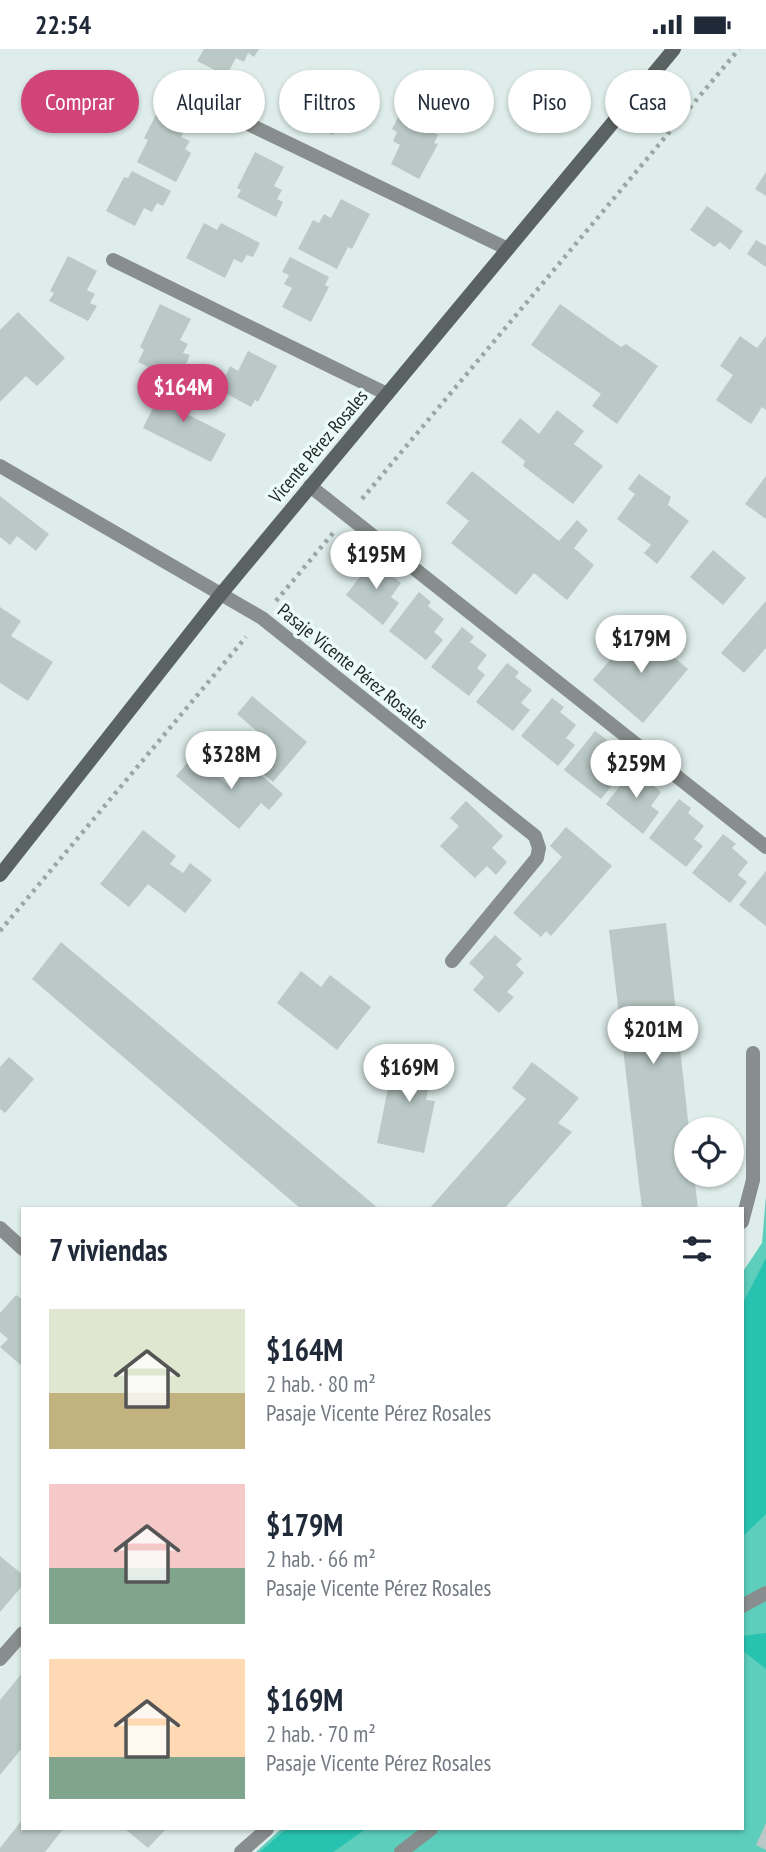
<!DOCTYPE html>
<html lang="es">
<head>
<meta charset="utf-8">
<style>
  :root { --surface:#fff; --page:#f2f2f3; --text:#1f2937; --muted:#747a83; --accent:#d04477 }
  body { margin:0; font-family:"PT Sans Narrow",sans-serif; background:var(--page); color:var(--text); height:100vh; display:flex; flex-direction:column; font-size:26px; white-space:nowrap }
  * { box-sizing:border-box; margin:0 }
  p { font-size:23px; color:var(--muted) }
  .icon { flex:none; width:38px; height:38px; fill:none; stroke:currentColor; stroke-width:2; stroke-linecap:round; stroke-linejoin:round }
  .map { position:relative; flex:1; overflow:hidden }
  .side { position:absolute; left:21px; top:1158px; width:723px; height:623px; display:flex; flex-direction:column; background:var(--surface); border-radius:0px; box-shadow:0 2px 5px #0004 }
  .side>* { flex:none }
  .guide { position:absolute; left:21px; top:21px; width:724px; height:63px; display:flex; gap:14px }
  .controls { position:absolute; left:674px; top:1068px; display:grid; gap:14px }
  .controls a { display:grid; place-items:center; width:70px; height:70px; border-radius:50%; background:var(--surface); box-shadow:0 2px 5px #0004; font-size:35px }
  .price { position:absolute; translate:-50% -60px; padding:0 16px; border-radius:24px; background:#fff; color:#222; font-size:23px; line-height:46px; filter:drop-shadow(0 2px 4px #0008) }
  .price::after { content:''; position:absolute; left:50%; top:42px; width:21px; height:16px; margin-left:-10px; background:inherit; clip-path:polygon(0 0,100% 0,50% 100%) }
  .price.current { background:var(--accent); color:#fff }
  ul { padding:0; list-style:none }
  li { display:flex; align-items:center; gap:21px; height:175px; padding:0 28px }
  li span { display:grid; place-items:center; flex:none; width:196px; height:140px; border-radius:0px; color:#555 }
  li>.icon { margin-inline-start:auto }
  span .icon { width:84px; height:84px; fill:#fffc; stroke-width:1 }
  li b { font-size:30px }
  h2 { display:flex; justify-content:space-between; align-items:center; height:84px; padding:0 28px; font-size:30px }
  .tag { padding:0 24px; border-radius:32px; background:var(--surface); box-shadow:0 2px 5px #0004; font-size:24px; line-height:63px }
  .tag.current { background:var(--accent); color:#fff }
  .status { display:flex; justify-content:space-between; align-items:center; height:49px; padding:0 35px; background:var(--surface); direction:ltr }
  .status svg { height:19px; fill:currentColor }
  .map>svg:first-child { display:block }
  .green { fill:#5dcdbc }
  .forest { fill:#28c3b0 }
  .building { fill:#bac9c6 }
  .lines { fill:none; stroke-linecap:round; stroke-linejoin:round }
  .path { stroke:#9ba7a4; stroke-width:4.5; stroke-dasharray:3.5 5; stroke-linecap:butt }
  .lane { stroke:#888e8d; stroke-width:14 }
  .street { stroke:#888e8d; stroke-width:14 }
  .secondary { stroke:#5a6361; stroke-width:14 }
  .labels { text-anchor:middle; stroke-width:7; stroke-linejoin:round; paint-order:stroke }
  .street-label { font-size:19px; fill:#222827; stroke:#ebfbf7 }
</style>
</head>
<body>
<div class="status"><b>22:54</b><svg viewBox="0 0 49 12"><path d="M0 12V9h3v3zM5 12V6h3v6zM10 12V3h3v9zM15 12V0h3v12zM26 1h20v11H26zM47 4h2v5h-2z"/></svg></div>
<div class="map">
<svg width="766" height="1803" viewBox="0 0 766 1803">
  <rect width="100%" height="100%" fill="#deedea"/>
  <polygon class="green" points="766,1147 766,1803 256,1803 281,1780 742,1780 742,1224 762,1194"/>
  <g class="forest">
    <polygon points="766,1209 766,1465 742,1488 742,1256"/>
    <polygon points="766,1584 766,1620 742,1601 742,1587"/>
    <polygon points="286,1780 366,1780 333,1803 260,1803"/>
  </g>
  <g class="building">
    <polygon points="204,0 259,0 254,8 248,4 244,13 236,9 226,27 197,12"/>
    <polygon points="331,31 370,52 362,67 356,63 351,72 343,68 333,86 305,71 324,36 327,38"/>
    <polygon points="162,54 191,69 181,88 190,92 185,100 191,104 176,133 137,113 148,91 144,89"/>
    <polygon points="400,65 438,86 434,94 438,95 419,130 391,115 400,96 393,92 397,83 392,80"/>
    <polygon points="255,103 284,118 274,137 282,141 277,150 283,153 276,168 237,148 241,141 237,139"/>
    <polygon points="132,122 171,142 163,157 157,154 152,163 144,159 135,177 106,162 124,128 128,129"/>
    <polygon points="766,123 766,147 755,140"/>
    <polygon points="341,150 370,165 352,200 348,198 337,220 298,200 313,171 319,174 324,165 331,169"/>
    <polygon points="707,157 743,182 730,201 720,193 714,198 690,181"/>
    <polygon points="204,174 217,181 221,174 260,194 253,208 247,206 242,214 234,210 225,229 186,209"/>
    <polygon points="756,191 766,197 766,218 747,205"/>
    <polygon points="68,207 97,222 87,241 95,245 90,254 97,257 88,272 49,252 54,244 50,242"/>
    <polygon points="290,208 329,228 325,236 329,238 311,273 282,258 292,239 284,235 289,226 282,223"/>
    <polygon points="160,255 191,270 180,291 188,295 183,304 190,306 186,315 196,320 187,337 138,313 144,301 140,298"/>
    <polygon points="560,255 621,298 626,295 658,317 617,375 592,357 601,345 531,296"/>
    <polygon points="18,263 65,309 37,337 26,327 0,353 0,281"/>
    <polygon points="740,287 757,299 766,287 766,361 762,358 751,375 716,351 733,326 720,317"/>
    <polygon points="248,302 277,317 258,353 255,351 251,358 212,337 220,323 226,326 230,317 238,322"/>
    <polygon points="166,333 194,347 185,364 226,385 211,413 143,379"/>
    <polygon points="557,361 584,382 574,395 603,417 573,455 523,417 525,412 501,393 520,369 539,385"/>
    <polygon points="472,422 559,492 577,471 588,481 574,499 594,516 567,551 534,524 516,546 451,494 469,472 446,454"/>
    <polygon points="639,425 671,448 668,456 689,472 657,515 644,504 651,496 617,470 635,445 628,440"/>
    <polygon points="766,427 766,470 745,455"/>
    <polygon points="0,447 49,485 36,502 17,487 10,496 0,488"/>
    <polygon points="713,501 746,529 723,556 690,528"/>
    <polygon points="376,507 388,517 385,521 401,534 391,548 399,554 383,576 346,546"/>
    <polygon points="419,543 431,553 428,557 444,570 434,583 443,591 426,611 389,582"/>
    <polygon points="766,552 766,599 744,624 721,604"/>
    <polygon points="0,558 21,572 11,587 53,613 28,652 0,634"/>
    <polygon points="462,578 474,588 470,593 487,606 477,619 485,626 469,647 431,618"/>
    <polygon points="638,578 688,620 643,674 593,631"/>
    <polygon points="507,614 519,623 515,628 532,641 521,654 530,661 513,682 476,653"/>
    <polygon points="252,647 307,693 273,733 248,713 266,690 237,665"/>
    <polygon points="552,649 564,658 560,663 576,676 566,689 575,696 558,717 521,687"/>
    <polygon points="595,682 607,691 603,696 619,709 610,722 618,729 601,750 564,721"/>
    <polygon points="193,707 230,738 249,715 283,745 269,761 261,754 239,780 176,727"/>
    <polygon points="636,716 648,725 645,730 661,743 651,757 659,763 643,785 606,755"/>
    <polygon points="679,750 691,759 688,764 704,777 694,790 703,797 686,818 649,789"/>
    <polygon points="466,752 503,787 492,799 507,813 496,826 487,817 475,829 440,797 459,777 450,769"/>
    <polygon points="566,778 612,817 551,887 546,882 541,888 513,864 562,808 550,797"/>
    <polygon points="143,781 176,807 170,815 183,824 190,814 212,831 185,864 148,835 129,858 100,835"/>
    <polygon points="723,785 736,795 732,799 748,813 738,826 747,833 730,854 692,824"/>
    <polygon points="766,822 766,877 739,856"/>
    <polygon points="666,874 689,1080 686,1080 686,1125 694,1125 698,1160 642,1160 609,881"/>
    <polygon points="495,886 522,910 516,916 524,924 507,943 514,948 499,964 473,941 484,928 469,914"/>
    <polygon points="61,893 379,1160 301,1160 32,930"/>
    <polygon points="301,922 321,938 330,926 371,958 337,1001 277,954"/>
    <polygon points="401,1001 435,1008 426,1051 435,1052 424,1104 377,1094 388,1039 393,1040"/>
    <polygon points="9,1008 34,1030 5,1064 0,1060 0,1018"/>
    <polygon points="532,1013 579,1049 558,1074 572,1083 504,1160 429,1160 526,1050 512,1039"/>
    <polygon points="16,1246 23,1251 23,1318 0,1298 8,1290 0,1283 0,1264"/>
    <polygon points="0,1507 23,1526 23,1536 0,1563"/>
    <polygon points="23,1623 23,1698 0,1726 0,1651"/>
    <polygon points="23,1770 23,1780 63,1780 45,1803 0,1803 0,1799"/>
    <polygon points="766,1774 766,1801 756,1796"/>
    <polygon points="125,1780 166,1780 148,1799"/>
  </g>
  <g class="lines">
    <g class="path">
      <polyline points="362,450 739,0"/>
      <polyline points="276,552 333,484"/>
      <polyline points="0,882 246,588"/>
    </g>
    <g class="lane">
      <polyline points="742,1557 766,1544"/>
      <polyline points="401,1803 431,1780"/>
    </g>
    <g class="street">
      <polyline points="215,59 508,200"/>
      <polyline points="113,211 387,345"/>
      <polyline points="0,417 262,569 535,787 539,799 537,809 452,912"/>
      <polyline points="310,437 766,798"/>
      <polyline points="742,1173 753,1131 753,1004"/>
      <polyline points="0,1179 23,1200"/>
      <polyline points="0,1610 23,1584"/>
      <polyline points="241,1803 267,1780"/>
    </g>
    <polyline class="secondary" points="0,826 221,545 674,0"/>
  </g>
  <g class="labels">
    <g class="street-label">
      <text transform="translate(318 397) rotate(-50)" y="7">Vicente Pérez Rosales</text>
      <text transform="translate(353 617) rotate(39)" y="7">Pasaje Vicente Pérez Rosales</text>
    </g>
  </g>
</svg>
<div class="controls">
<a><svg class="icon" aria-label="locate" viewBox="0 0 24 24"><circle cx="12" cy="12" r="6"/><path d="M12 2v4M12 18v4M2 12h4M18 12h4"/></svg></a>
</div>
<b class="price current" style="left:183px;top:375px">$164M</b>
<b class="price" style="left:376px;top:542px">$195M</b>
<b class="price" style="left:641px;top:626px">$179M</b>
<b class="price" style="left:231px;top:742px">$328M</b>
<b class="price" style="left:636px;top:751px">$259M</b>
<b class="price" style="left:653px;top:1017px">$201M</b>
<b class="price" style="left:409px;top:1055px">$169M</b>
<div class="guide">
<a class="tag current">Comprar</a>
<a class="tag">Alquilar</a>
<a class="tag">Filtros</a>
<a class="tag">Nuevo</a>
<a class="tag">Piso</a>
<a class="tag">Casa</a>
</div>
<section class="side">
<h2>7 viviendas<svg class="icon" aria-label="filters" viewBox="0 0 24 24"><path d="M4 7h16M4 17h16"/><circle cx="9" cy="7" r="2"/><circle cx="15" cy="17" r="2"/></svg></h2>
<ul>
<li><span style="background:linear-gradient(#dfe7d0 60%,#c2b280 0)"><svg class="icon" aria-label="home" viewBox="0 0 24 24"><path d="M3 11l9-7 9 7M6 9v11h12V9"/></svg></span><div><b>$164M</b><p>2 hab. · 80 m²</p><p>Pasaje Vicente Pérez Rosales</p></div></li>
<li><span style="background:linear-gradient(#f6c9c9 60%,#7fa58c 0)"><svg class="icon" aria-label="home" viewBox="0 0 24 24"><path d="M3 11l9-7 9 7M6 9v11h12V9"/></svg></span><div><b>$179M</b><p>2 hab. · 66 m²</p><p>Pasaje Vicente Pérez Rosales</p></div></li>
<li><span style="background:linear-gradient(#ffd9b3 70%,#7fa58c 0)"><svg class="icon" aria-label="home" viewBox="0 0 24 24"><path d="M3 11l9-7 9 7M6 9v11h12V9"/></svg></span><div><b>$169M</b><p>2 hab. · 70 m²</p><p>Pasaje Vicente Pérez Rosales</p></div></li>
</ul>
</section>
</div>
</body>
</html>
